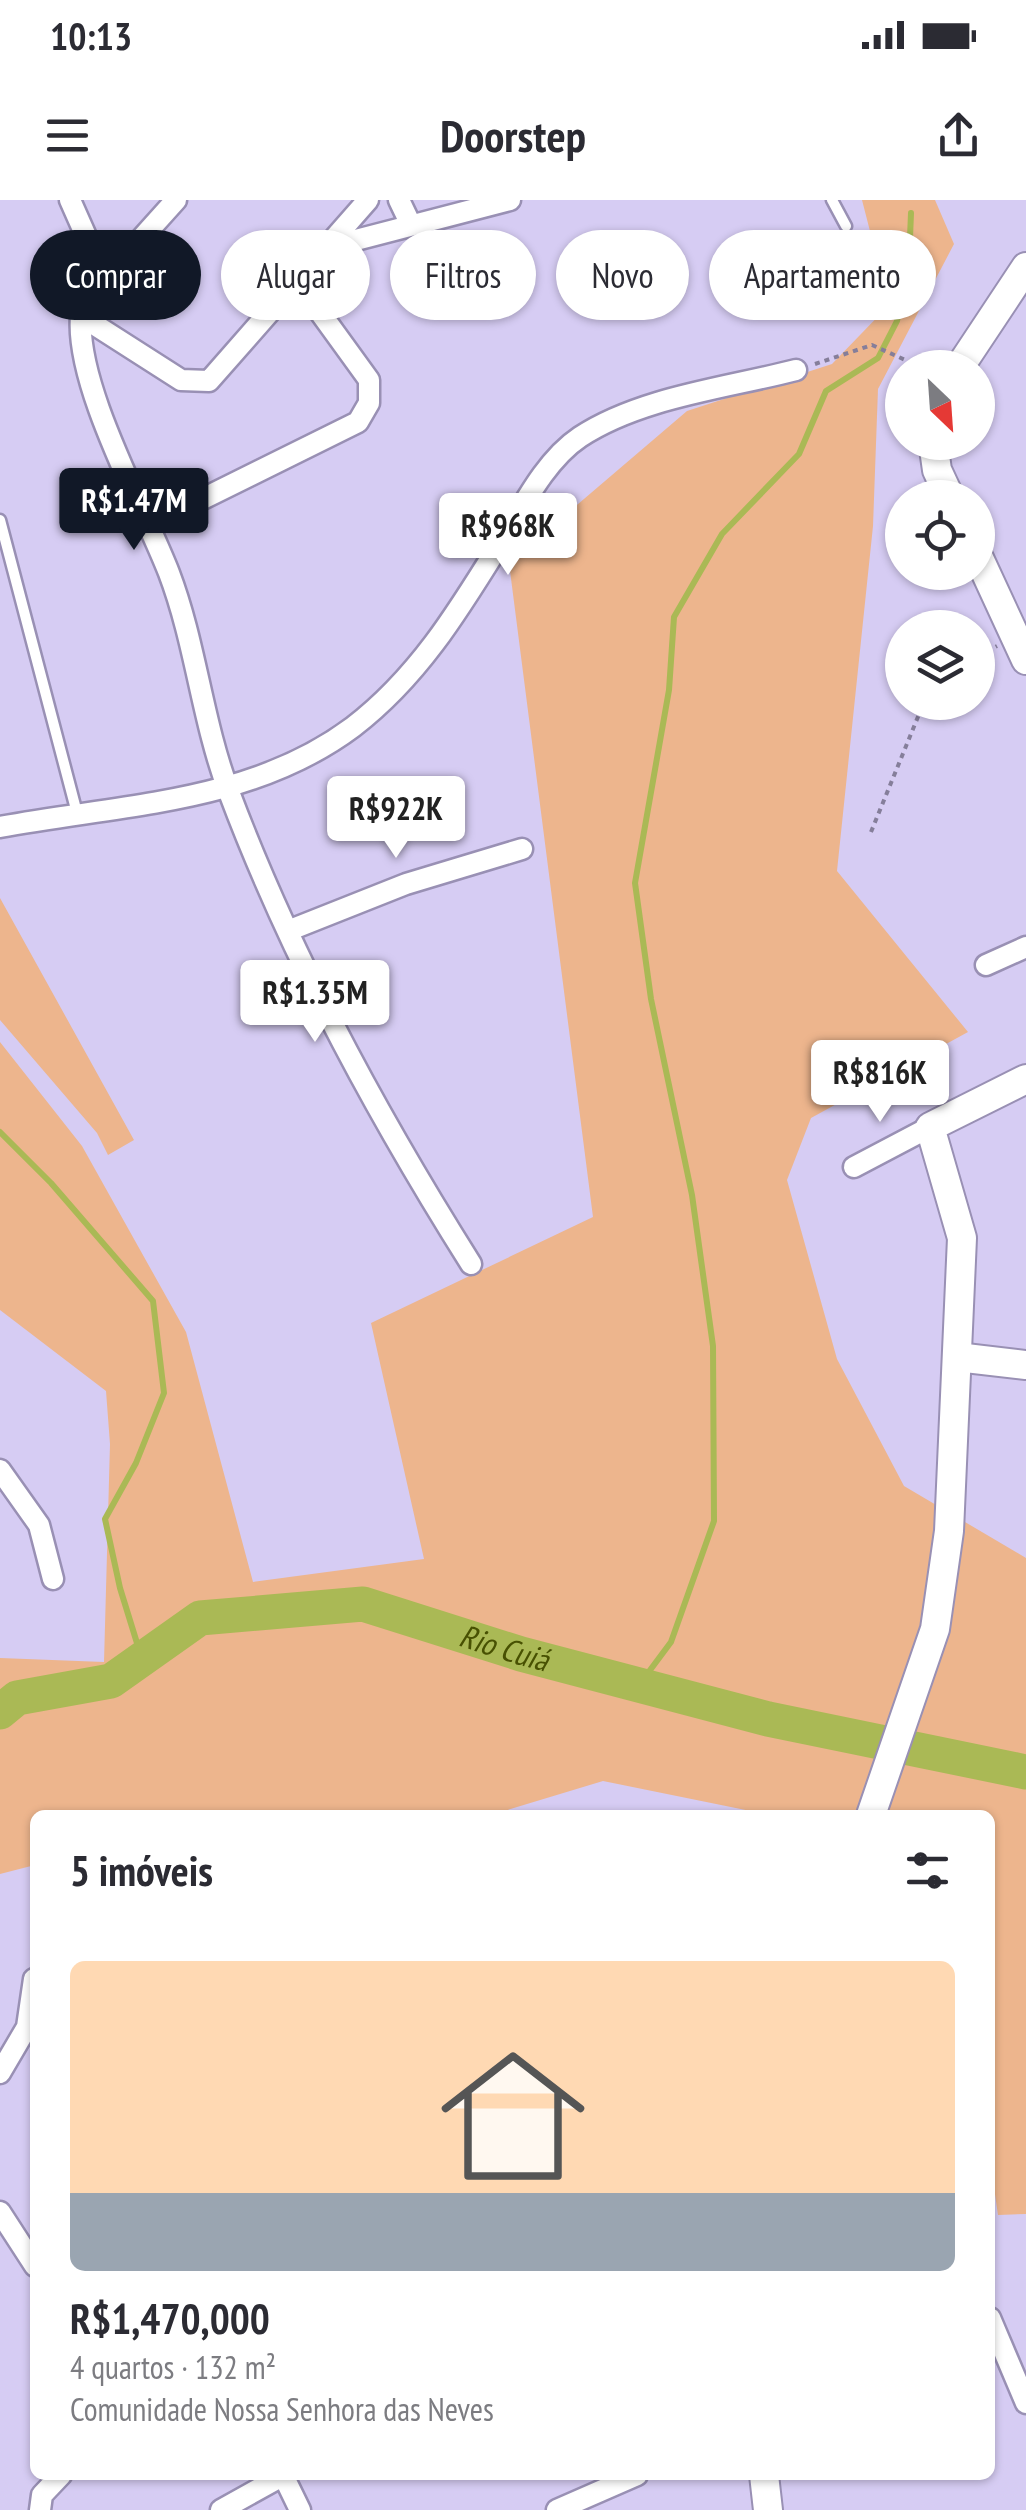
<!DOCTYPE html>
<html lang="pt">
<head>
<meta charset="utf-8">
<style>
  :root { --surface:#fff; --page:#f2f2f3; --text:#2b2b33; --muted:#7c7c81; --accent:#111827 }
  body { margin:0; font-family:"PT Sans Narrow",sans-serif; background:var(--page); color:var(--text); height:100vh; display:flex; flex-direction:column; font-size:38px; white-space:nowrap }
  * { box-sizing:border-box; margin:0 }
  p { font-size:32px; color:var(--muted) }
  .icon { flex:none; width:55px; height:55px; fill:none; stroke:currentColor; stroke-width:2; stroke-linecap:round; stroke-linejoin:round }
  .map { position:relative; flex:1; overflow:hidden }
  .details { position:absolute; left:30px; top:1610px; width:965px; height:670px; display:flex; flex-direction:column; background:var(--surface); border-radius:15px; box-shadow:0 2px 8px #0004 }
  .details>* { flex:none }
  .hud { position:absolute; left:30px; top:30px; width:968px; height:90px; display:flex; gap:20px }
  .needle { width:65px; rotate:155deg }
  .controls { position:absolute; left:885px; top:150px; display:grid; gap:20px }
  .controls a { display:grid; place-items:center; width:110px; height:110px; border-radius:50%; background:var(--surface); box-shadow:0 2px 8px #0004; font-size:50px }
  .price { position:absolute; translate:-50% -85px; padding:0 22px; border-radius:10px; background:#fff; color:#222; font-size:32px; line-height:65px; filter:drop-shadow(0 2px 5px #0008) }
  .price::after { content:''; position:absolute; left:50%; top:60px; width:30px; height:22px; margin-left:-15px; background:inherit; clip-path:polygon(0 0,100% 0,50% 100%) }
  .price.current { background:var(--accent); color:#fff }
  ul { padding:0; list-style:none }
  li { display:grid; align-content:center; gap:20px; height:530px; padding:0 40px }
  li span { display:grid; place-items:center; height:310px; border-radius:15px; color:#555 }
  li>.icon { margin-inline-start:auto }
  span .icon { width:180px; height:180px; fill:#fffc; stroke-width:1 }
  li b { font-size:42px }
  h2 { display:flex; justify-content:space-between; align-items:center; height:120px; padding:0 40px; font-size:42px }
  .tag { padding:0 35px; border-radius:45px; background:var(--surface); box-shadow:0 2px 8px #0004; font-size:35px; line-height:90px }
  .tag.current { background:var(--accent); color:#fff }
  .status { display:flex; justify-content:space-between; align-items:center; height:70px; padding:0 50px; background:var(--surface); direction:ltr }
  .status svg { height:28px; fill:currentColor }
  header { display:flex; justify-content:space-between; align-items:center; height:130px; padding:0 40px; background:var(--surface); font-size:45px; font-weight:600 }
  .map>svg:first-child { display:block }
  .green { fill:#edb58d }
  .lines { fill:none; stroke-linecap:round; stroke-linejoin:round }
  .stream { stroke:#aab955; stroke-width:6 }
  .river { stroke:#aab955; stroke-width:35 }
  .lane-casing { stroke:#9990b4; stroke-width:15 }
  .street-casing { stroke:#9990b4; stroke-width:25 }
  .secondary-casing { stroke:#9990b4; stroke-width:32 }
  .path { stroke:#857e9a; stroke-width:4; stroke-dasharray:5 5; stroke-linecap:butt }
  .lane { stroke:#fff; stroke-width:10 }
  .street { stroke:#fff; stroke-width:20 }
  .secondary { stroke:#fff; stroke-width:28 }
  .labels { text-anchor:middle; stroke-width:9; stroke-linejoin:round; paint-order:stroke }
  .water-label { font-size:32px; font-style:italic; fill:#485102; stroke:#f4f2fe }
</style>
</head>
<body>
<div class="status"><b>10:13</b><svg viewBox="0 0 49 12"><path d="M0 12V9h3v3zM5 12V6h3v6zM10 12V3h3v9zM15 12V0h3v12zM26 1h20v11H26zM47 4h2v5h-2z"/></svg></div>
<header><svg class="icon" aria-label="menu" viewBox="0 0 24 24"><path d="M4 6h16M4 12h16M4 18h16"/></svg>Doorstep<svg class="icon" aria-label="share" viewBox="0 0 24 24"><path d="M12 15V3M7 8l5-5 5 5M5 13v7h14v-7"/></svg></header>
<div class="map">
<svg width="1026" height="2310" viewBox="0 0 1026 2310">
  <rect width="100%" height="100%" fill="#d6ccf3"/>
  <g class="green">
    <polygon points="862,0 935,0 954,44 878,189 873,326 837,671 968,832 811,918 787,980 837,1159 904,1286 1026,1358 1026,2014 998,2015 990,1960 990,1615 770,1615 603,1581 491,1615 35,1615 35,1665 0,1674 0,1458 104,1462 110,1244 106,1191 0,1110 0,842 82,946 186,1132 253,1382 424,1359 371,1123 593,1017 509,363 687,211 832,164 889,105"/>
    <polygon points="0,698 134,940 108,955 97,933 0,820"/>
  </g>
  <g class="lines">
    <g class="stream">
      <polyline points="0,932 51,983 153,1101 164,1193 136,1263 105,1319 120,1388 141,1456"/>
      <polyline points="639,1485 671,1442 714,1321 713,1146 692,995 651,799 635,683 669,490 674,417 722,334 799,254 826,191 878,158 897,121 909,63 911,13"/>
    </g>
    <path class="river" id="s1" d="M0,1512L17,1498L111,1481L200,1418L363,1404L521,1454L768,1519L1026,1572"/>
    <defs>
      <g id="lane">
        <polyline points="832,0 846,26"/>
        <polyline points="0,320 77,613"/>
      </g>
      <g id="street">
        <polyline points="70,0 105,79"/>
        <polyline points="399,0 410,23"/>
        <polyline points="329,47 510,0"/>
        <path d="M81,116C75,185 143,306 169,373C196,444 202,521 229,592C291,757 377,915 471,1064"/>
        <polyline points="81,116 181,180 209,181 368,0"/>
        <polyline points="81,116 105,79 176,0"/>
        <polyline points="150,325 358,222 369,203 369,180 298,82"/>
        <path d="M0,627C121,604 250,604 353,527C417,478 457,413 499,345C521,310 544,261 580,237C641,197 727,188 796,170"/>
        <polyline points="290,730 406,684 522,649"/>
        <polyline points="986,765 1026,747"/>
        <polyline points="854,967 930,927"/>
        <polyline points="0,1270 39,1325 53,1379"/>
        <polyline points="0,1873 27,1827 34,1779"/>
        <polyline points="0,2012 35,2066"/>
        <polyline points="990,2118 1026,2203"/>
        <polyline points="283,2275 300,2310"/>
        <polyline points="40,2310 42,2295 61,2275"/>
        <polyline points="221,2310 284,2275"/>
        <polyline points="557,2310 637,2275"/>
      </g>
      <g id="secondary">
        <polyline points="959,168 1026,67"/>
        <polyline points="933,242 937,270 950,298"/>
        <polyline points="978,356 1026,460"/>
        <polyline points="957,1157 1026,1165"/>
        <polyline points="871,1615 935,1429 949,1331 962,1038 930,927 1026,879"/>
        <polyline points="764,2275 768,2310"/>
      </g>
    </defs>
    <use href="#lane" class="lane-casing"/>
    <use href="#street" class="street-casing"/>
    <use href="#secondary" class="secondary-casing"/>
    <g class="path">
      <polyline points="815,164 872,145 923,168"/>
      <polyline points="978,456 997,446"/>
      <polyline points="871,632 924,502"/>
    </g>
    <use href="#lane" class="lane"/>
    <use href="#street" class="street"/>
    <use href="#secondary" class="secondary"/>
  </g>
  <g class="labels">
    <g class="water-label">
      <text dy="11" stroke="none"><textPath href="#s1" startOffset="538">Rio Cuiá</textPath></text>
    </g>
  </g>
</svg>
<div class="controls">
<a><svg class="needle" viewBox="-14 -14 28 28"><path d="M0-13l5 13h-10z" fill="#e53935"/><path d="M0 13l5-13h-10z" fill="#7c7c81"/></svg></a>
<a><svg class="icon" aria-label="locate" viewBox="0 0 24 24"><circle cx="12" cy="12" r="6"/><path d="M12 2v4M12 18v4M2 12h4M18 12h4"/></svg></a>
<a><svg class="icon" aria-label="layers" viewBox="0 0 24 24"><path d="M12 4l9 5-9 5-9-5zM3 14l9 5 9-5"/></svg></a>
</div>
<b class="price current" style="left:134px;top:353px">R$1.47M</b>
<b class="price" style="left:508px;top:378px">R$968K</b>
<b class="price" style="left:396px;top:661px">R$922K</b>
<b class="price" style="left:315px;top:845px">R$1.35M</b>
<b class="price" style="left:880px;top:925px">R$816K</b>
<div class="hud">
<a class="tag current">Comprar</a>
<a class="tag">Alugar</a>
<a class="tag">Filtros</a>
<a class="tag">Novo</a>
<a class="tag">Apartamento</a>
</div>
<section class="details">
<h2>5 imóveis<svg class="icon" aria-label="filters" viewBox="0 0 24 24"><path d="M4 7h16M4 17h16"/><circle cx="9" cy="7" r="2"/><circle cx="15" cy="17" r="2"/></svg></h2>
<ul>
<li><span style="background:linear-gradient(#ffd9b3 75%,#9aa5b1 0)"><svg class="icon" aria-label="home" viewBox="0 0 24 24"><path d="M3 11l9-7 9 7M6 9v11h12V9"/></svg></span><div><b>R$1,470,000</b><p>4 quartos · 132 m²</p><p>Comunidade Nossa Senhora das Neves</p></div></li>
</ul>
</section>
</div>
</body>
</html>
